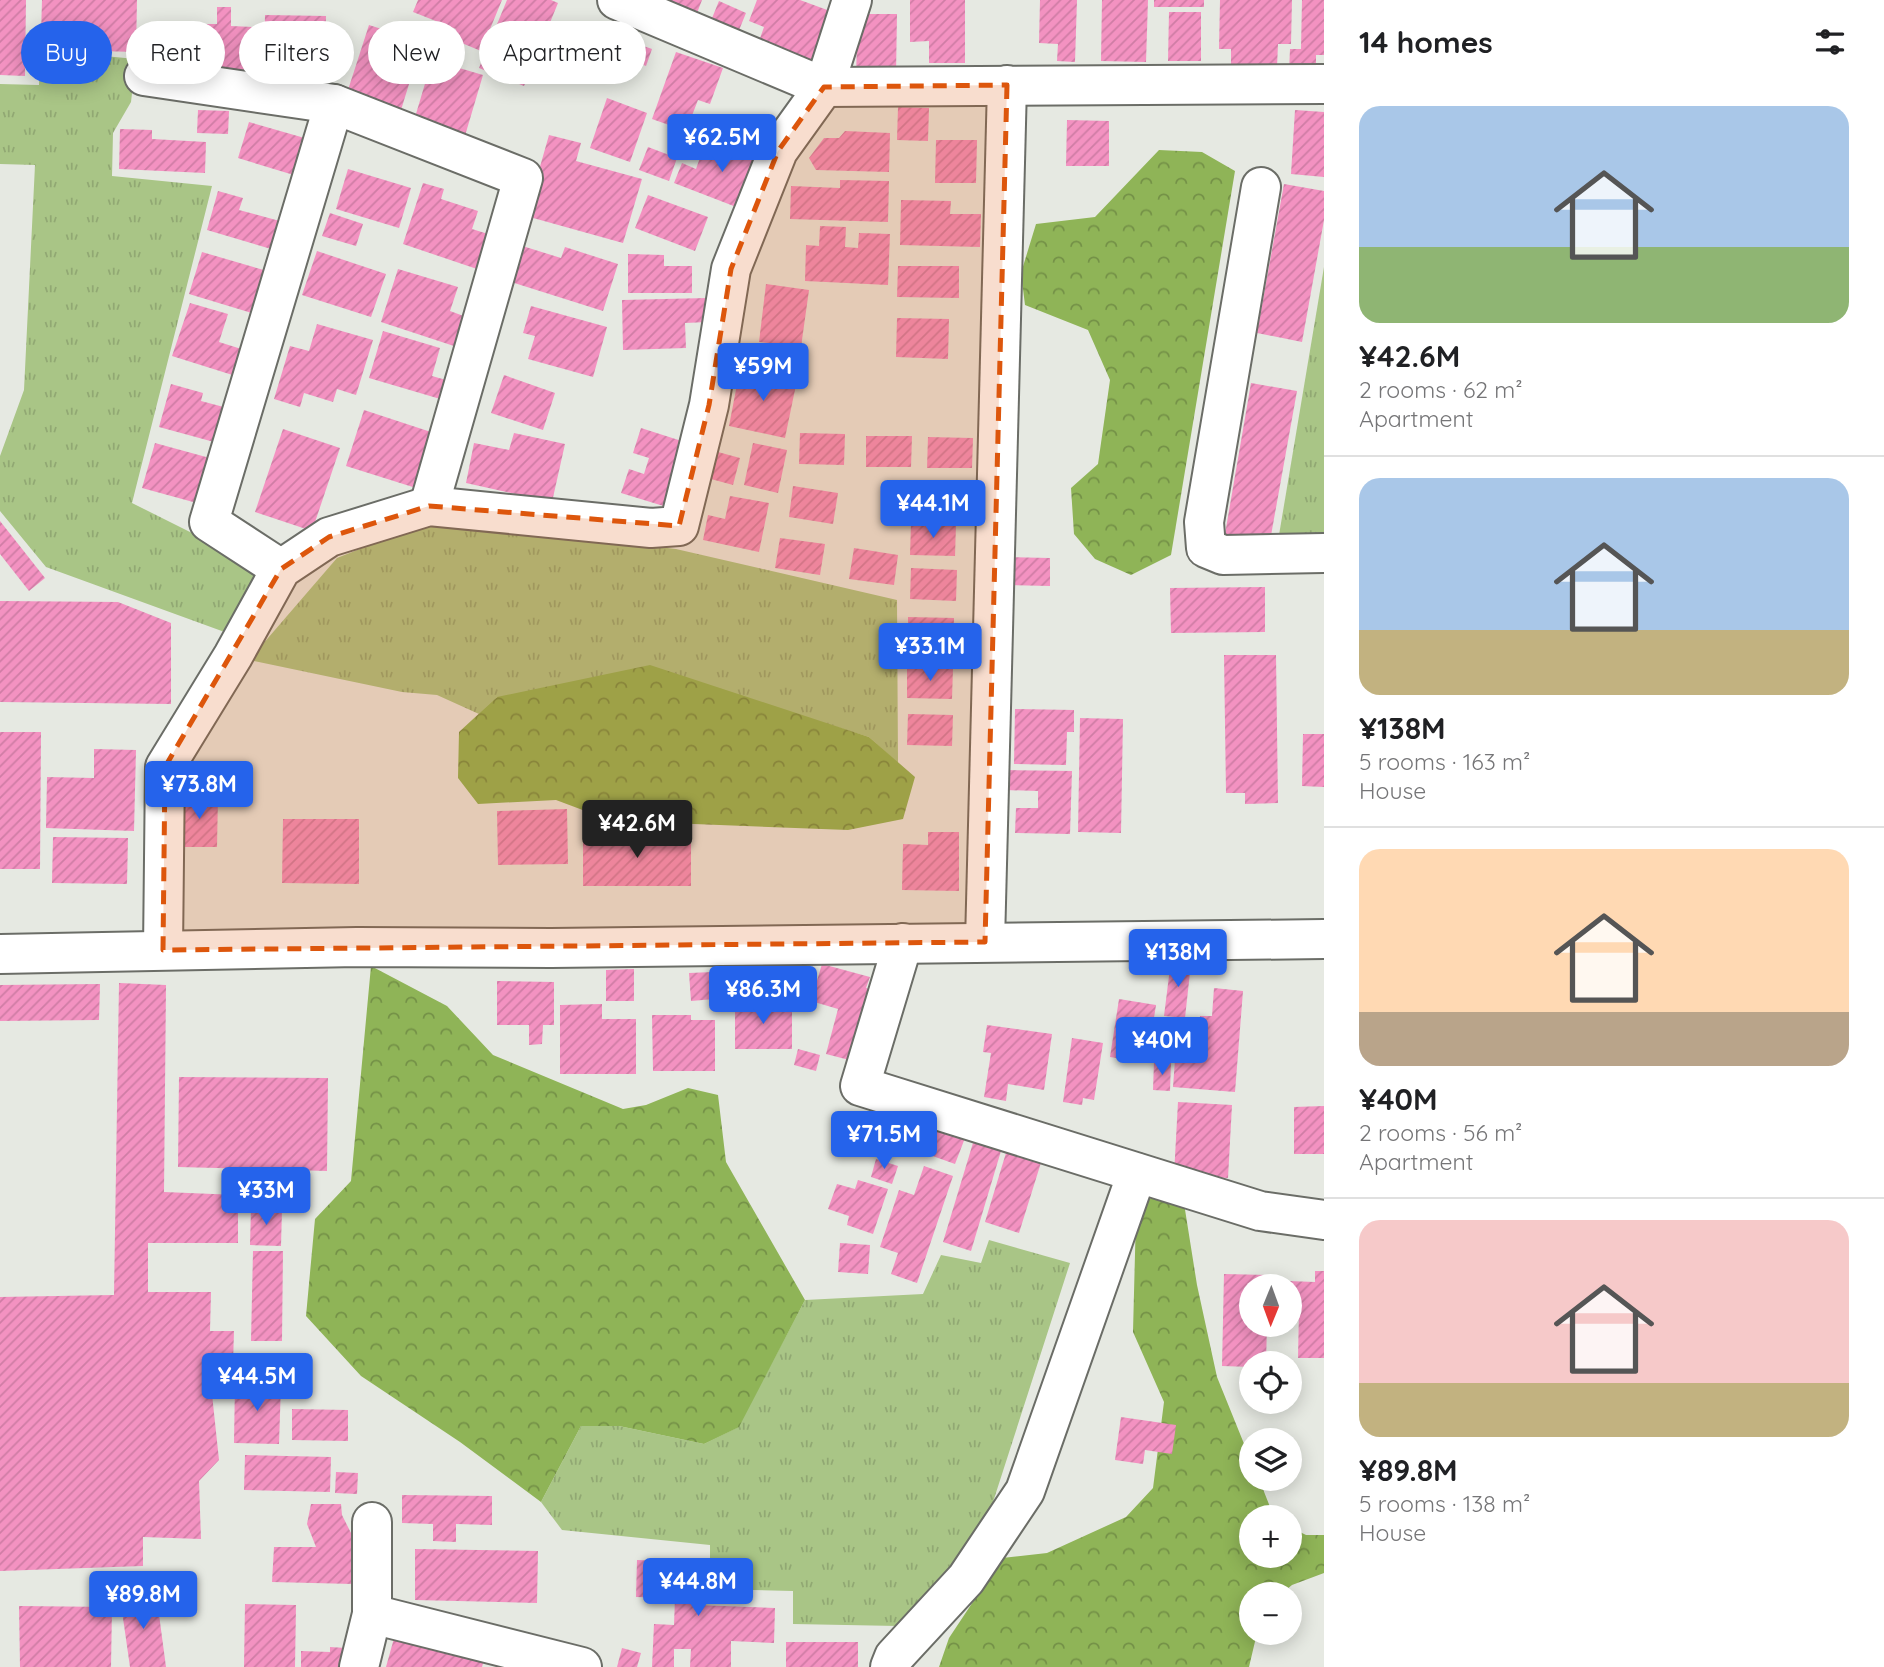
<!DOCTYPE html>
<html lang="en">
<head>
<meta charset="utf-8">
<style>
  :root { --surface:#fff; --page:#f6f6f6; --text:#202124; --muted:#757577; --line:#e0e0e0; --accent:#2563eb }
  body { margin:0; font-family:Quicksand,sans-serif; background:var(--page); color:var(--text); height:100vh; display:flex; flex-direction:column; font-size:26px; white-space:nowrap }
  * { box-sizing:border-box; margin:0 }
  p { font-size:23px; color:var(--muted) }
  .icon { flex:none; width:38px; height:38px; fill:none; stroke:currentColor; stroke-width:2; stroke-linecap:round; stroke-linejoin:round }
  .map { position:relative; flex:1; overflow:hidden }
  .details { display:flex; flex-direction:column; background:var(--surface); width:560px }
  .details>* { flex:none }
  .hud { position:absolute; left:21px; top:21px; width:665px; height:63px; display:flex; gap:14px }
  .needle { width:46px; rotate:181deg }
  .tools { position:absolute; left:1239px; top:1274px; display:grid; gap:14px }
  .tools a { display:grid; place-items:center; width:63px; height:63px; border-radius:50%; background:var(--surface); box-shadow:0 4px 18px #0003; font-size:35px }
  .price { position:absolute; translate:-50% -60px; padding:0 16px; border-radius:7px; background:var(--accent); color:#fff; font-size:23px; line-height:46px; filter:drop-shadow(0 2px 4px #0008) }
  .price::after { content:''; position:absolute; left:50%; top:42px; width:21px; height:16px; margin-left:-10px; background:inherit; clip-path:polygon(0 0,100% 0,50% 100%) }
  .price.current { background:#222; color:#fff }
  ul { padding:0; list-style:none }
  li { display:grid; align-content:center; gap:14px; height:371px; padding:0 35px }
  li+li { border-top:2px solid var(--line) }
  li span { display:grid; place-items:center; height:217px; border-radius:21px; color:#555 }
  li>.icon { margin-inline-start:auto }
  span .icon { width:126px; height:126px; fill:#fffc; stroke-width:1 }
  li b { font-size:30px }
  h2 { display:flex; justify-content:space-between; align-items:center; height:84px; padding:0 35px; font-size:30px }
  .tag { padding:0 24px; border-radius:32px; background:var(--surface); box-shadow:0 4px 18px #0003; font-size:24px; line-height:63px }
  .tag.current { background:var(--accent); color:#fff }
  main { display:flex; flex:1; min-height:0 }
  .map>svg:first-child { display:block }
  .grass { fill:url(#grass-tufts) }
  .forest { fill:url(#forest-crowns) }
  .building { fill:url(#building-hatch) }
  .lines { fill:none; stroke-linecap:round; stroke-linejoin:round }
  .minor-casing { stroke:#6b6d67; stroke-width:42 }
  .minor { stroke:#fff; stroke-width:38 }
  .marked { fill:#dd560c; fill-opacity:0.2; stroke:#dd560c; stroke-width:5; stroke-dasharray:14 9; stroke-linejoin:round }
</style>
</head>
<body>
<main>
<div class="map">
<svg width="1324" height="1667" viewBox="0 0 1324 1667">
  <defs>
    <pattern id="grass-tufts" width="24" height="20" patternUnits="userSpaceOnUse" patternTransform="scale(1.75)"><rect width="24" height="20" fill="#a9c586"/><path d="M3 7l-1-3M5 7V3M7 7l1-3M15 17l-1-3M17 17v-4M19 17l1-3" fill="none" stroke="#91a873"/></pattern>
    <pattern id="forest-crowns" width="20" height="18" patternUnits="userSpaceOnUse" patternTransform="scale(1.75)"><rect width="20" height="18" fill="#8fb457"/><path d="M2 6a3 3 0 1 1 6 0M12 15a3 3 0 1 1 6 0" fill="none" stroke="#749147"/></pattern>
    <pattern id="building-hatch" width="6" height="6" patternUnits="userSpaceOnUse" patternTransform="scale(1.75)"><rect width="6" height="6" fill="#f392c1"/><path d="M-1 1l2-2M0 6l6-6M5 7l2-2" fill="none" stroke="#cf7da5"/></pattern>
  </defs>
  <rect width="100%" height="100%" fill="#e6e9e2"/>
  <g class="grass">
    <polygon points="40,50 136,59 131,102 113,133 112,176 212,186 132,503 264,569 230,634 46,567 0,511 0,456 24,390 35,165 0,164 0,84 39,85"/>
    <polygon points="1324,267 1324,539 1278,541"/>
    <polygon points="433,520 676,549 897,600 898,763 869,737 811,719 497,697 479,714 437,695 402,692 249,660 337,558"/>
    <polygon points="989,1240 1070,1263 993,1502 951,1571 898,1626 793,1624 793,1591 710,1589 710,1545 562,1530 541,1502 581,1426 619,1426 704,1444 738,1427 805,1300 923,1294 941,1255 981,1263"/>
  </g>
  <g class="forest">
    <polygon points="1159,150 1202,152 1235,171 1171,555 1131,575 1095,559 1074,534 1071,488 1098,464 1110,380 1088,330 1025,305 1021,273 1036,224 1095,217"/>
    <polygon points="650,665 869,737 915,777 903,819 848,830 643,822 596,815 556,800 478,804 458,778 459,732 497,697"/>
    <polygon points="371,966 447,1006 493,1055 623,1109 646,1105 688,1088 718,1095 726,1162 805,1300 739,1427 704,1444 619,1426 581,1426 541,1502 460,1442 361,1376 306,1316 315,1219 351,1181"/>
    <polygon points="1183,1197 1197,1285 1217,1377 1251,1461 1251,1479 1259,1479 1274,1517 1251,1517 1251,1556 1290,1556 1290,1527 1306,1535 1324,1535 1324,1573 1292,1585 1281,1594 1251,1594 1251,1633 1257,1633 1249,1667 939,1667 949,1638 1002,1558 1047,1553 1126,1517 1153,1488 1164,1402 1133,1332 1136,1215 1143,1199"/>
  </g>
  <g class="building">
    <polygon points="0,0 26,0 25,76 0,75"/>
    <polygon points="42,0 137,0 136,52 98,51 98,36 41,35"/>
    <polygon points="418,0 502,0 481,51 452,39 456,29 413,12"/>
    <polygon points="507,0 551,0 558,3 524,86 479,68"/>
    <polygon points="664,0 702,0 697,13"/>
    <polygon points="757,0 800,0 830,11 810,63 758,44 764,27 749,21"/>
    <polygon points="910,0 965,0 965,63 929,63 929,41 910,42"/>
    <polygon points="1040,0 1077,0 1075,62 1057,61 1058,44 1039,43"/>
    <polygon points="1102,0 1148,0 1146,62 1101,61"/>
    <rect x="1154" y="0" width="50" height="7"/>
    <polygon points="1220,0 1292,0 1291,44 1278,44 1277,67 1231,66 1231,49 1219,49"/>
    <polygon points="1302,0 1324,0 1324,55 1316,55 1316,72 1289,72 1290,49 1301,49"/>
    <polygon points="719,1 746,13 735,40 708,28"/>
    <polygon points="217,7 231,7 231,26 253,27 252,70 200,69 201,24 217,24"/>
    <polygon points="1169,12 1201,12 1201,61 1168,61"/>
    <polygon points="858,14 897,14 896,75 856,75"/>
    <polygon points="265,15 326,16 324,79 302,78 303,63 264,62"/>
    <polygon points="369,25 422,42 401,110 347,93"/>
    <polygon points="624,39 652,49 646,66 618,55"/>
    <polygon points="676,52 723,68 710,104 698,100 686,131 652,119"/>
    <polygon points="432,60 483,75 464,139 413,124"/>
    <polygon points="607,98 647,113 630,162 590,148"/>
    <polygon points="898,107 929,108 928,141 897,140"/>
    <polygon points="198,110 229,111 228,134 197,133"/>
    <polygon points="1295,110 1324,112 1324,177 1291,174"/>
    <polygon points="1067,120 1109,121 1109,166 1066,166"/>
    <polygon points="249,122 308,139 297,176 238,158"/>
    <polygon points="120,129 152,130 152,139 206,142 205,173 119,169"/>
    <polygon points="845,131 890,133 889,172 816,170 809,158 824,138 839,138"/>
    <polygon points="549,135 581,143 576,161 642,179 623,243 526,216"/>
    <polygon points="707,138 763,159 744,210 674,183 682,163 696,169"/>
    <polygon points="936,140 977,140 976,183 935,183"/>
    <polygon points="648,147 677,158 669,181 639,170"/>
    <polygon points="348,169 411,188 399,228 336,209"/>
    <polygon points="840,180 889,181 888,222 790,219 791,186 840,188"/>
    <polygon points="423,183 444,189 441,199 478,211 472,229 488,234 477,269 403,244"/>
    <polygon points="1284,184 1324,191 1324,220 1302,342 1257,333"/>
    <polygon points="218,191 243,198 239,210 287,223 278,251 207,230"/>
    <polygon points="648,195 708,217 695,251 635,228"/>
    <polygon points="901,200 951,201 950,214 981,214 980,247 900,245"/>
    <polygon points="330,213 363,224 356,246 322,236"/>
    <polygon points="820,226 846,227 845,247 858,248 859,233 890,234 888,285 805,281 806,245 819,246"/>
    <polygon points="516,244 561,258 565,247 618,264 603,311 505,280"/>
    <polygon points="317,251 386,274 371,317 302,295"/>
    <polygon points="202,252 267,271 255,314 189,294"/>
    <polygon points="628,254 664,255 664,266 692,266 692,293 628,293"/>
    <polygon points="898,266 959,266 959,298 897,297"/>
    <polygon points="398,269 458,287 450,311 469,318 460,348 381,322"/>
    <polygon points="766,284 809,290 801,347 759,342"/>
    <polygon points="707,298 708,322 685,323 686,348 623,350 622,300"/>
    <polygon points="190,303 228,314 219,342 251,352 242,378 172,356"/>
    <polygon points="531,306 607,327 593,377 528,359 535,336 523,333"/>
    <polygon points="897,318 949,319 948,359 896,357"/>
    <polygon points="317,324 373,340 356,395 337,389 333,402 304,393 300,407 274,399 290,346 309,351"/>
    <polygon points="383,331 440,348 432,376 453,382 447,401 369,378"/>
    <polygon points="740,369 797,380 785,438 729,426"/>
    <polygon points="504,375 555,393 543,430 491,413"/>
    <polygon points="1251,383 1297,391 1270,541 1225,534"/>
    <polygon points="171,384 203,393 201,401 235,410 225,445 159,427"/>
    <polygon points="364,410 434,433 416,488 346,466"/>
    <polygon points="641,428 691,444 670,508 621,493 629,469 644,474 649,458 633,453"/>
    <polygon points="283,429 340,448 312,531 255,512"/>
    <polygon points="514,433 565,444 552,502 466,483 474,443 509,450"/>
    <polygon points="800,433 845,434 844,465 799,464"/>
    <polygon points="866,436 912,436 911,467 866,467"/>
    <polygon points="928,437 973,438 972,468 927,468"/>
    <polygon points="155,443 217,460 204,505 142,488"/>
    <polygon points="753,443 787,450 778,493 744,485"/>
    <polygon points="718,452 740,458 733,485 711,479"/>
    <polygon points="793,486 838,493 833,524 789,517"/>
    <polygon points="730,496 769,503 759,552 703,540 708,515 725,519"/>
    <polygon points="0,521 45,578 29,591 0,554"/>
    <polygon points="911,524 956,525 955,556 910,555"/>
    <polygon points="780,538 825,544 820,575 775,568"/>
    <polygon points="854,548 898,555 894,585 849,579"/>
    <polygon points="1002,557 1050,558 1050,586 1002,585"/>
    <polygon points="911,568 957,570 956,601 910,599"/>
    <polygon points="1265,587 1265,632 1171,633 1170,588"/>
    <polygon points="0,601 118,602 171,623 171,704 0,702"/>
    <polygon points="908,617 954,618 953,649 908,648"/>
    <polygon points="1224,655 1276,655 1278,803 1245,804 1245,793 1226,793"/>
    <polygon points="907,667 953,668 952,699 907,698"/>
    <polygon points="1015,709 1074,710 1074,732 1067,732 1066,765 1014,764"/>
    <polygon points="908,714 953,715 952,746 907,745"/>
    <polygon points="1080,718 1123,719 1121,833 1078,832"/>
    <polygon points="0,732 41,732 40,869 0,869"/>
    <polygon points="1303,734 1324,734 1324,787 1302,786"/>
    <polygon points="94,749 136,750 134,831 46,828 47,777 94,778"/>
    <polygon points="1006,770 1072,771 1070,834 1015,833 1016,808 1038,808 1038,791 1006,790"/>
    <polygon points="181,795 218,796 217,847 180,847"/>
    <polygon points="567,809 568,864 498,865 497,811"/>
    <polygon points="283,819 359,819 359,884 282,883"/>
    <polygon points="928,832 959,832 959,891 902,890 903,844 928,845"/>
    <rect x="583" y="833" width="108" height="53"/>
    <polygon points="53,837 128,838 127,884 52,883"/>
    <polygon points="1171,960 1191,963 1185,1018 1164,1016"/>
    <polygon points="782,964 812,973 803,1003 773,994"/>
    <polygon points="822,964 870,977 866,988 877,991 857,1062 826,1054 838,1009 811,1001"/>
    <polygon points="634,969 634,1001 606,1001 606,970"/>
    <polygon points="713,972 714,999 691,1001 689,973"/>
    <polygon points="497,981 554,982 554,1025 543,1025 542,1044 529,1045 529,1025 497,1025"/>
    <polygon points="119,983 166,985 164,1192 238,1195 238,1243 148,1243 148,1292 211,1292 210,1331 234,1331 233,1363 209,1366 219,1460 199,1481 201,1539 143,1537 143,1566 0,1571 0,1297 114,1295"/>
    <polygon points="100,984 99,1020 0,1021 0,985"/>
    <polygon points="1214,988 1243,991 1235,1092 1173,1087 1177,1032 1199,1034 1200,1016 1212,1016"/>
    <polygon points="1119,999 1156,1005 1147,1063 1110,1057"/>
    <polygon points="602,1004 602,1019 636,1019 636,1074 560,1074 560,1005"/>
    <rect x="735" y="1004" width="57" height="45"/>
    <polygon points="652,1015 691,1015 691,1020 715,1020 715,1071 653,1071"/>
    <polygon points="987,1025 1052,1034 1044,1090 1008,1084 1006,1101 984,1097 991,1053 983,1052"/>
    <polygon points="1072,1038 1103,1043 1094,1100 1083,1098 1082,1105 1063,1102"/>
    <polygon points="798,1049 820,1055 816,1071 794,1065"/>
    <polygon points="1154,1062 1171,1063 1170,1091 1153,1090"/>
    <polygon points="179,1077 328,1078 327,1171 178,1167"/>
    <polygon points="1178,1102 1232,1105 1228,1178 1174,1175"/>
    <polygon points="1324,1106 1324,1154 1294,1154 1294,1107"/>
    <polygon points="936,1128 965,1138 955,1164 927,1154"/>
    <polygon points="976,1133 1004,1141 971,1251 943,1242"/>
    <polygon points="1009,1143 1044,1153 1019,1233 985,1222"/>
    <polygon points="876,1159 898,1166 892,1184 871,1177"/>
    <polygon points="924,1166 953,1176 917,1283 891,1274 898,1253 880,1247 899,1190 914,1195"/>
    <polygon points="858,1180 888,1189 873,1234 847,1225 849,1216 828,1209 837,1184 855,1189"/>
    <polygon points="251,1209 282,1209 281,1246 250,1245"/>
    <polygon points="840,1243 870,1245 868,1274 838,1272"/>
    <polygon points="253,1251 283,1251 282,1341 251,1341"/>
    <polygon points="1315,1271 1324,1271 1324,1358 1298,1358 1299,1309 1290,1309 1288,1281 1315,1282"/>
    <polygon points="1224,1274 1268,1275 1268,1286 1251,1286 1251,1325 1267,1325 1266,1363 1251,1363 1251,1367 1222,1366"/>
    <polygon points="235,1382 281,1384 279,1444 234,1443"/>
    <polygon points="292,1409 348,1410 348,1441 292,1440"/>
    <polygon points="1121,1417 1176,1425 1172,1454 1145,1450 1143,1464 1115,1460"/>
    <polygon points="245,1455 331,1457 330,1492 244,1490"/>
    <polygon points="336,1472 358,1473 357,1494 335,1493"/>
    <polygon points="402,1495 492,1496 492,1525 456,1524 456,1542 433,1541 433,1524 402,1523"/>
    <polygon points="311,1504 341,1504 342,1515 351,1533 352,1547 357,1550 357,1576 353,1584 272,1582 274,1547 316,1547 307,1524"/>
    <polygon points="415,1549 538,1551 537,1603 415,1600"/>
    <polygon points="637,1560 695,1562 694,1605 775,1608 774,1643 731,1641 731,1667 690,1667 691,1649 674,1649 674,1667 652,1667 654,1624 674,1625 675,1598 636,1597"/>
    <polygon points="156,1592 166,1667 130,1667 120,1597"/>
    <polygon points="245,1604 296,1605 295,1667 244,1667"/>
    <polygon points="19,1606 112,1607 111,1667 20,1667"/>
    <polygon points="398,1624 487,1650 482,1667 386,1667"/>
    <rect x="786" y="1642" width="72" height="25"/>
    <polygon points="330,1647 346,1648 345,1667 301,1667 301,1651 330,1652"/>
    <polygon points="622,1648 641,1653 637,1667 617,1667"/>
  </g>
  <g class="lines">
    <defs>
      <g id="minor">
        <polyline points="617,0 824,87 1324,84"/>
        <polyline points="144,76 334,104 523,178 429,506"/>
        <polyline points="1261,187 1204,522 1206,548 1223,555 1324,553"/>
        <polyline points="281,569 209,522 334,104"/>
        <polyline points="985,942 1007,85"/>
        <polyline points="903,943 860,1086 1260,1211 1324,1220"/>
        <polyline points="163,950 165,767 233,656 281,569 329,537 429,506 651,528 679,526 709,405 731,269 778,151 824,87 852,0"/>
        <polyline points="0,954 357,947 551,948 1324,939"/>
        <polyline points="372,1614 582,1667"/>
        <polyline points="359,1667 372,1614 372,1522"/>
        <polyline points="890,1667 894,1657 966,1579 1025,1491 1137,1173"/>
      </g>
    </defs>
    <use href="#minor" class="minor-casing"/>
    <use href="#minor" class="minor"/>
  </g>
  <path class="marked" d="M1007,85L985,942L163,950L165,767L281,569L329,537L429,506L679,526L709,405L731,269L778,151L824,87Z"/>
</svg>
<div class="tools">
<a><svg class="needle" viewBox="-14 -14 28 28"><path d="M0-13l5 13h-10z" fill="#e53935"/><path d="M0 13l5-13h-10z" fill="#757577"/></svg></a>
<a><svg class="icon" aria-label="locate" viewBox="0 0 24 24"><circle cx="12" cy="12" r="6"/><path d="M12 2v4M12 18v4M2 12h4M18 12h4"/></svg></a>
<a><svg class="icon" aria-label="layers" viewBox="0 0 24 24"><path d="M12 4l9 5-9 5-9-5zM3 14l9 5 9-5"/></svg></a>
<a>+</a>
<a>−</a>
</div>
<b class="price" style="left:722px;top:174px">¥62.5M</b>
<b class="price" style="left:763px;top:403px">¥59M</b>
<b class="price" style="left:933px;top:540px">¥44.1M</b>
<b class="price" style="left:930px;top:683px">¥33.1M</b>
<b class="price" style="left:199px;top:821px">¥73.8M</b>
<b class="price current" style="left:637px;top:860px">¥42.6M</b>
<b class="price" style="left:1178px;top:989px">¥138M</b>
<b class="price" style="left:763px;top:1026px">¥86.3M</b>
<b class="price" style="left:1162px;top:1077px">¥40M</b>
<b class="price" style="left:884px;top:1171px">¥71.5M</b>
<b class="price" style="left:266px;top:1227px">¥33M</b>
<b class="price" style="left:257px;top:1413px">¥44.5M</b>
<b class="price" style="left:698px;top:1618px">¥44.8M</b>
<b class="price" style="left:143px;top:1631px">¥89.8M</b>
<div class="hud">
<a class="tag current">Buy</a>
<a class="tag">Rent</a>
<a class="tag">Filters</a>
<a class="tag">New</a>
<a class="tag">Apartment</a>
</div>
</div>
<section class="details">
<h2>14 homes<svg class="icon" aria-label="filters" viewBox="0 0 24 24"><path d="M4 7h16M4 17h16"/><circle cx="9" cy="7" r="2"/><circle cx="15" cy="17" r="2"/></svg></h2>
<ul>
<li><span style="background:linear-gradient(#a9c7e8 65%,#8fb573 0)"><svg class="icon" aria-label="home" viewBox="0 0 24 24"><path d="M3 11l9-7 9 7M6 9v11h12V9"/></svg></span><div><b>¥42.6M</b><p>2 rooms · 62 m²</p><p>Apartment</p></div></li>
<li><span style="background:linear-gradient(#a9c7e8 70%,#c2b280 0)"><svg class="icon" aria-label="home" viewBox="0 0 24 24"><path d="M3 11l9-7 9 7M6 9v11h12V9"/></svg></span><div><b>¥138M</b><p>5 rooms · 163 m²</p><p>House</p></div></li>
<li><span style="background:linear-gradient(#ffd9b3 75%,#b9a48a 0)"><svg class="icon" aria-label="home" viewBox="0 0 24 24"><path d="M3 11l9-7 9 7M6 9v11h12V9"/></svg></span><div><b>¥40M</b><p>2 rooms · 56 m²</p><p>Apartment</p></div></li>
<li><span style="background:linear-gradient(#f6c9c9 75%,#c2b280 0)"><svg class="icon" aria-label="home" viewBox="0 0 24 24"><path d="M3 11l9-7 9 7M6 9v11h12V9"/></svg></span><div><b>¥89.8M</b><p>5 rooms · 138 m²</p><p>House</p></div></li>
</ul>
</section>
</main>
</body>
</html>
